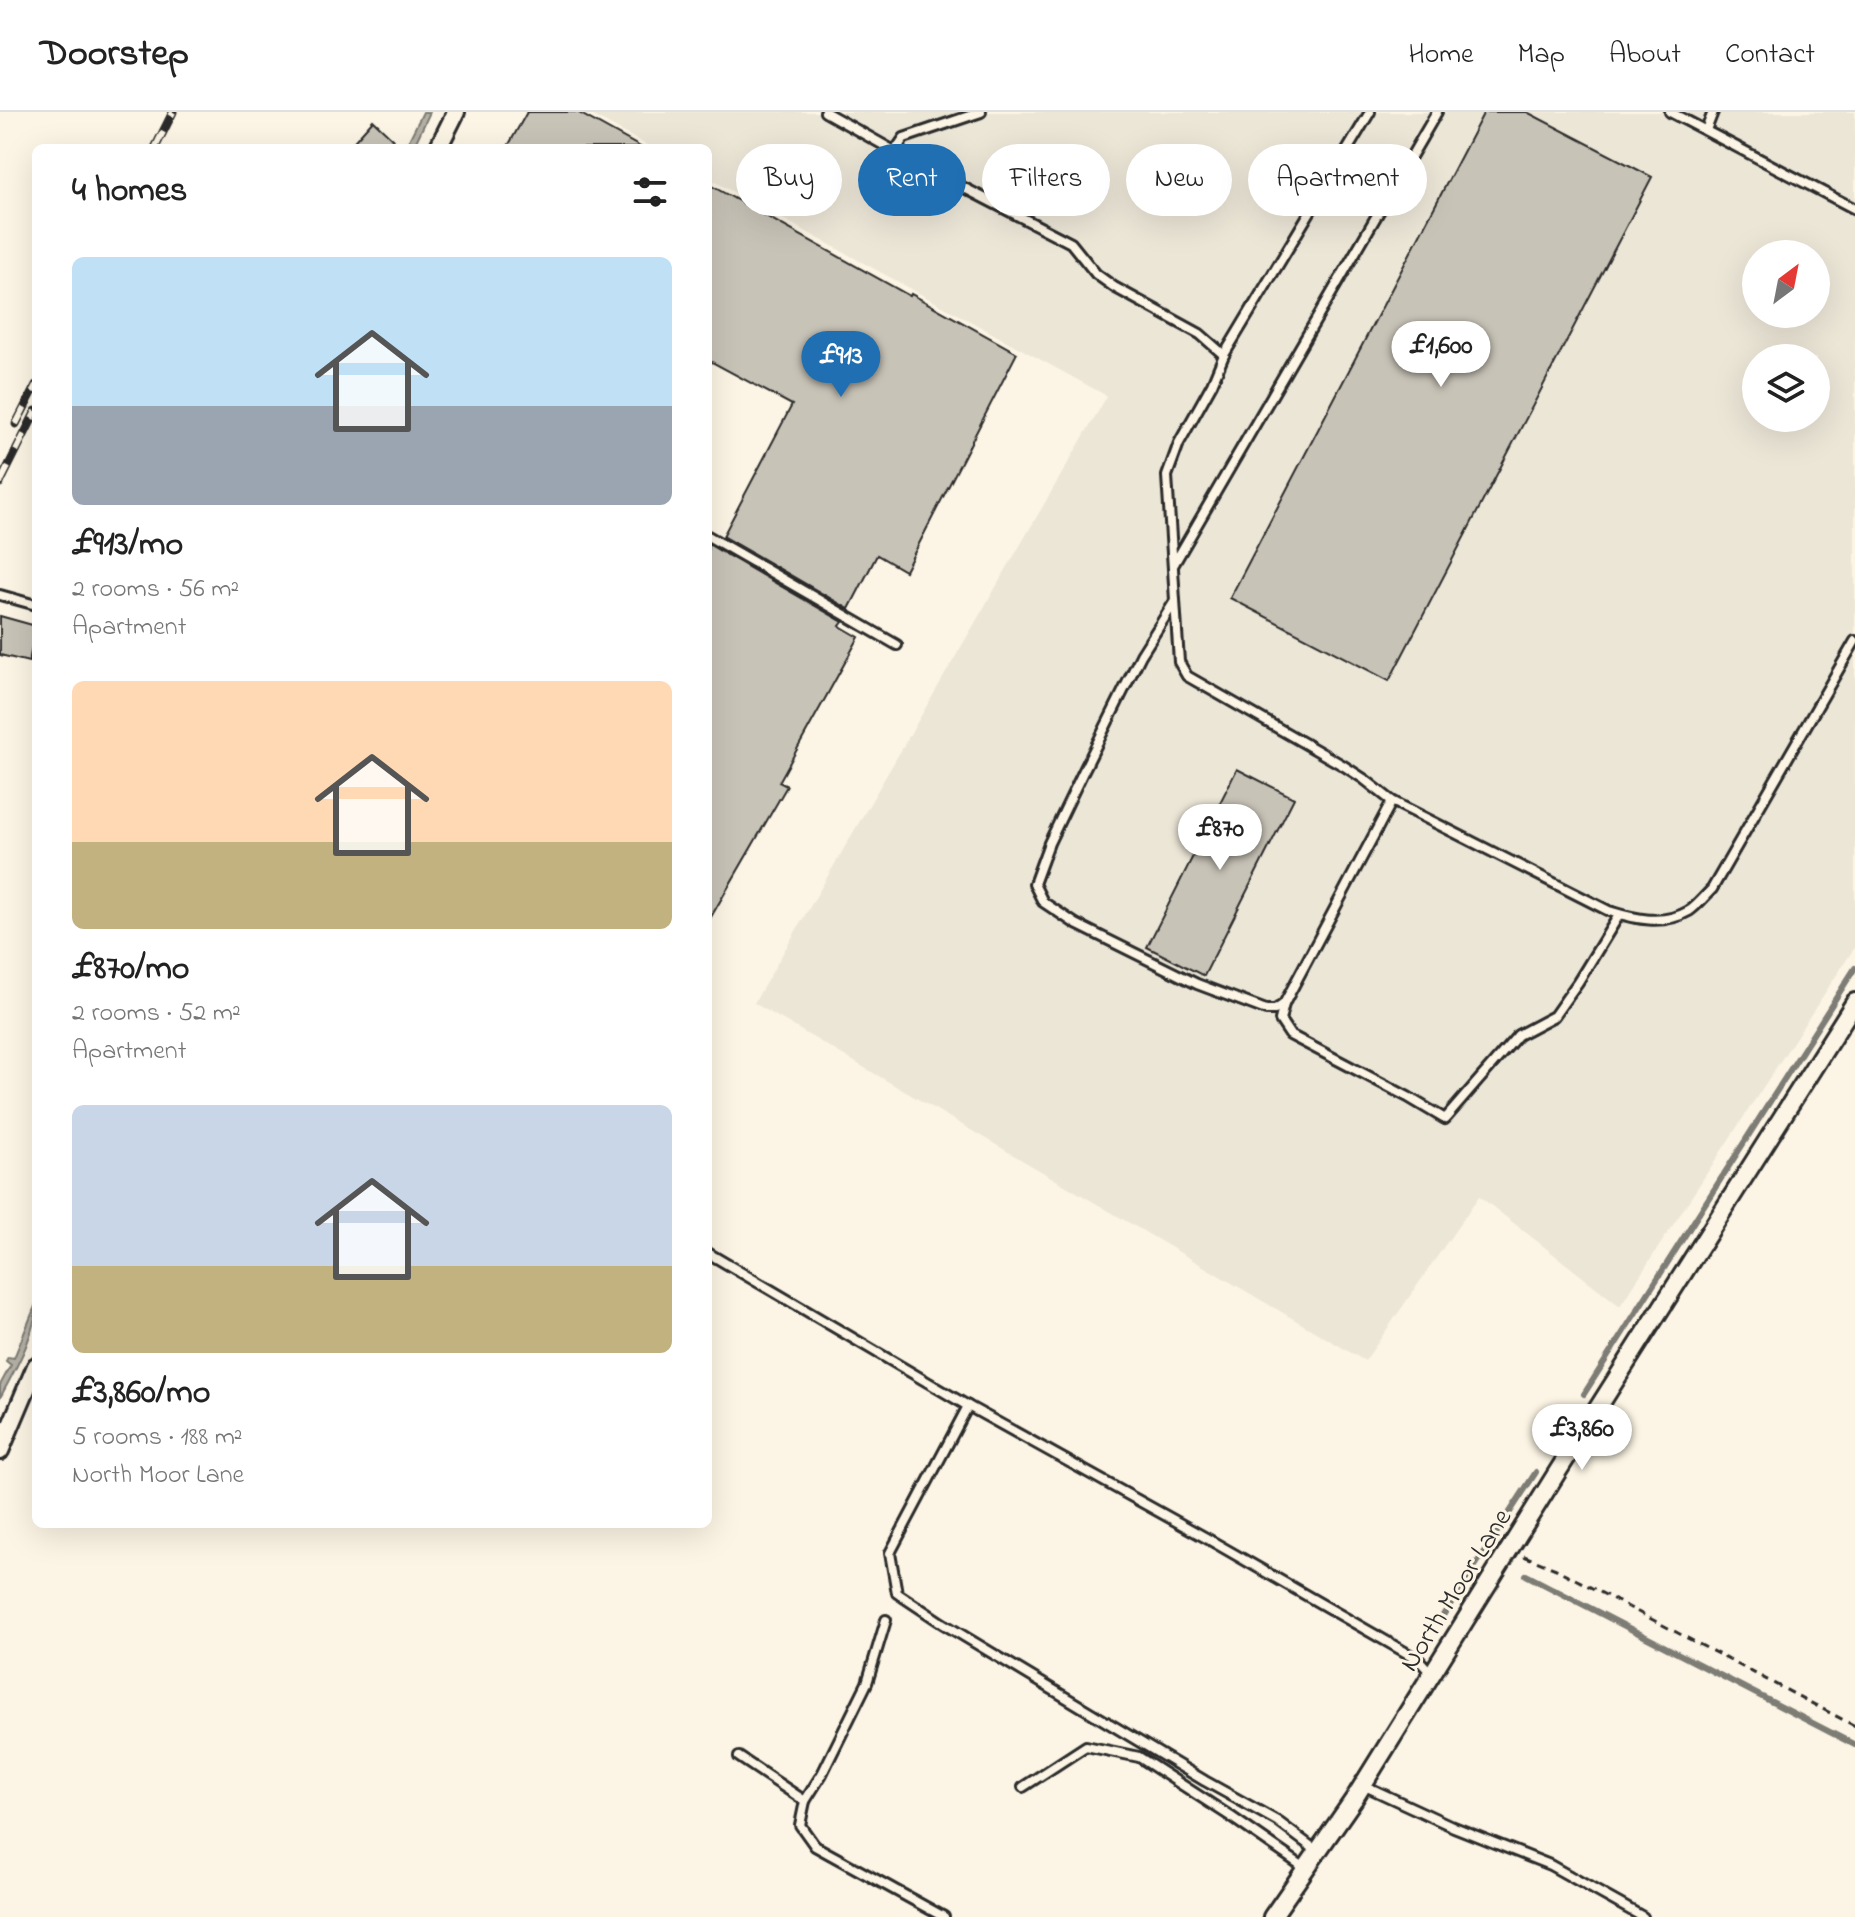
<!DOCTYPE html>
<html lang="en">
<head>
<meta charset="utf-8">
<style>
  :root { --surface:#fff; --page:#f2f2f2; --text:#222; --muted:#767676; --line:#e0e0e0; --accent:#1f6fb2 }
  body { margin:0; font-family:"Indie Flower",sans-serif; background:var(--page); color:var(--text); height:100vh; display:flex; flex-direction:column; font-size:30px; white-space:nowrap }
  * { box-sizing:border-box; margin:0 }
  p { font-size:26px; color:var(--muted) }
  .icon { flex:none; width:44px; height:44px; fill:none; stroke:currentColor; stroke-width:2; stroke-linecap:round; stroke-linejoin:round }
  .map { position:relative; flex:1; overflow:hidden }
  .details { position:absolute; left:32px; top:32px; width:680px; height:1384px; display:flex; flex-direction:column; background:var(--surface); border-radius:12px; box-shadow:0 8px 32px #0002 }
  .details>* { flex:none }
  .top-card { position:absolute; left:736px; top:32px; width:760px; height:72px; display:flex; gap:16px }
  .needle { width:52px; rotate:32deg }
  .tools { position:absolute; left:1742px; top:128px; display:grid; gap:16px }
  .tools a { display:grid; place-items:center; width:88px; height:88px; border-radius:50%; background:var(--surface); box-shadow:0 8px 32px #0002; font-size:40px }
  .price { position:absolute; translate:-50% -68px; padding:0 18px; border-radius:28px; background:#fff; color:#222; font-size:26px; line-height:52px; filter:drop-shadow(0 2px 4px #0008) }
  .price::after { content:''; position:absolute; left:50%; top:48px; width:24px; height:18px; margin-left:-12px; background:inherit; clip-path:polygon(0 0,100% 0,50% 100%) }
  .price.current { background:var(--accent); color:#fff }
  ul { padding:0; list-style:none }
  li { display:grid; align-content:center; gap:16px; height:424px; padding:0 40px }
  li span { display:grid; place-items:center; height:248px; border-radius:12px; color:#555 }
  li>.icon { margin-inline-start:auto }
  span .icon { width:144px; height:144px; fill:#fffc; stroke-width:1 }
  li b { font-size:34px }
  h2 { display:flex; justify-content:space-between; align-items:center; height:96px; padding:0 40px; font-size:34px }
  .pill { padding:0 28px; border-radius:36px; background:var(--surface); box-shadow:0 8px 32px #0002; font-size:28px; line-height:72px }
  .pill.current { background:var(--accent); color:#fff }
  header { display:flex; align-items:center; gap:48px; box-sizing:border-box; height:112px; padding:0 40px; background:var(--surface); border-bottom:2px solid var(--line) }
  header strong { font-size:38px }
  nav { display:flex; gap:44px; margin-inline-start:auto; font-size:28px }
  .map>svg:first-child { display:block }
  .built { fill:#ece6d7; fill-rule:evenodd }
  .water { fill:#b4b0a5; stroke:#7d7b74; stroke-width:2 }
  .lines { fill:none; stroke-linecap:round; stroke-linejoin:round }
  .stream { stroke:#7d7b74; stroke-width:6 }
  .building { fill:#c8c3b7; stroke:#2b2b2b; stroke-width:2 }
  .service-casing { stroke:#2b2b2b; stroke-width:14 }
  .minor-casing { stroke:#2b2b2b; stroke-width:22 }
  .path { stroke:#2b2b2b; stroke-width:3; stroke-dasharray:8 6; stroke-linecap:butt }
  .service { stroke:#fcf5e5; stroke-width:8 }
  .minor { stroke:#fcf5e5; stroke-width:16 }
  .rail-casing { stroke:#2b2b2b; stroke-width:9 }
  .rail { stroke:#fcf5e5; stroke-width:6; stroke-dasharray:18; stroke-linecap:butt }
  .labels { text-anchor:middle; stroke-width:6; stroke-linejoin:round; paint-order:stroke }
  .street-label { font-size:28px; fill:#2b2b2b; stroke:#fcf5e5 }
</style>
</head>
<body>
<header>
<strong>Doorstep</strong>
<nav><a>Home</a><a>Map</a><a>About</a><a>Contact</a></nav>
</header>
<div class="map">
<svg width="1855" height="1805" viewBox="0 0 1855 1805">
  <rect width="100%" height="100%" fill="#fcf5e5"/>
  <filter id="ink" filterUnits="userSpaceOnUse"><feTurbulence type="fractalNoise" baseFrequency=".0125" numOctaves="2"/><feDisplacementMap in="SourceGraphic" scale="16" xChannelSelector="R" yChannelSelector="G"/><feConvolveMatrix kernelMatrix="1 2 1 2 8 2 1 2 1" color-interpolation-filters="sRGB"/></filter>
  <g filter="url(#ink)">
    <path class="built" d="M586,0H1855V835L1620,1194L1479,1084L1365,1249L754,891L1107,284L708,66V36H652ZM1756,142H1816V202H1756ZM1756,246H1816V306H1756Z"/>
    <g class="water">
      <polygon points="423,0 430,0 413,36 405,36"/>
      <path d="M36,1192C36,1223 14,1259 0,1286V1273L11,1253L6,1249L8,1245L14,1246Z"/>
    </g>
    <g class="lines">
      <g class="stream">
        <polyline points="1584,1282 1855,856"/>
        <polyline points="1526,1463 1855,1633"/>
        <polyline points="1440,1508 1536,1360"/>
      </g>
    </g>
    <g class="building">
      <polygon points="527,0 577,0 642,36 507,36"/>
      <polygon points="1484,0 1527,0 1652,65 1389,569 1230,486"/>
      <polygon points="373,8 393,27 384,36 348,36"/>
      <polygon points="708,72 910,184 911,182 1017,241 905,459 877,443 849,497 723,424 792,293 708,248"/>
      <polygon points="708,432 843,510 840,514 859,525 779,670 787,674 708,810"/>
      <polygon points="0,504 36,514 29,550 0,543"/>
      <polygon points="1237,657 1294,686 1204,864 1147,835"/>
    </g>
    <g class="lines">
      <defs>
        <g id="service">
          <path d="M825,0L912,49L1071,131L1096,162L1114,175L1200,222L1224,243L1212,272L1179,331L1167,364L1179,550L1187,564L1344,654L1364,667L1392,689L1609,799C1635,807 1663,814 1689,799C1697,794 1705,784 1712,777L1855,529"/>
          <polyline points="1670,0 1855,97"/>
          <polyline points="1706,18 1713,0"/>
          <polyline points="895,39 904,26 981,0"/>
          <polyline points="1224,243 1370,0"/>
          <polyline points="708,424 897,533"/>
          <polyline points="1174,452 1437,0"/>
          <polyline points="0,483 36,493"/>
          <polyline points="1175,489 1141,543 1083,660 1049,731 1034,772 1043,790 1076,812 1197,872 1266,898 1275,898 1284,892 1392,689"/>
          <polyline points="1284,892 1280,908 1290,923 1408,985 1445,1007 1518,923 1554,904 1578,870 1619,803"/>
          <polyline points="708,1141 968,1294 1208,1427 1419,1548 1432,1562"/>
          <polyline points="968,1294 890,1441 897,1481 942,1511 1205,1669 1277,1709 1317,1739"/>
          <polyline points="739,1645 805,1689 800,1713 815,1734 944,1805"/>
          <polyline points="1363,1673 1454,1715 1550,1753 1643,1805"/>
          <polyline points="1023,1675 1086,1634 1139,1645 1230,1704 1305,1756"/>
          <polyline points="805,1689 822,1662 867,1571 886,1508"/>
        </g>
        <g id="minor">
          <polyline points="438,36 456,0"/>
          <polyline points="0,1339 36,1254"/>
          <polyline points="1272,1805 1354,1687 1558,1359 1855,890"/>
        </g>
      </defs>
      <use href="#service" class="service-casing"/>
      <use href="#minor" class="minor-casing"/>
      <polyline class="path" points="1524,1444 1556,1457 1855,1614"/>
      <use href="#service" class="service"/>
      <use href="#minor" class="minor"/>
      <defs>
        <g id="rail">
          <polyline points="155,36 173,0"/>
          <polyline points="16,312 36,273"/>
          <polyline points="0,371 36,299"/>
        </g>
      </defs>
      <use href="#rail" class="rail-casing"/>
      <use href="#rail" class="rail"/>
    </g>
  </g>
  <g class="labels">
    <g class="street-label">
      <text transform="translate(1454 1477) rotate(-58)" y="10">North Moor Lane</text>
    </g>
  </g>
</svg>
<div class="tools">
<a><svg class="needle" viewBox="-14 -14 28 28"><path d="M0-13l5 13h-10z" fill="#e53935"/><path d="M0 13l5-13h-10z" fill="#767676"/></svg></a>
<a><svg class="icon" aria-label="layers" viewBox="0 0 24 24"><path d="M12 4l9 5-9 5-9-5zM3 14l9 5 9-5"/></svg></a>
</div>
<b class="price" style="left:1441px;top:277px">£1,600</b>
<b class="price current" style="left:841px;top:287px">£913</b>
<b class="price" style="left:1220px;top:760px">£870</b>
<b class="price" style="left:1582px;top:1360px">£3,860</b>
<div class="top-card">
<a class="pill">Buy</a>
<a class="pill current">Rent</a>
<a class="pill">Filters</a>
<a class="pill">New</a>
<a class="pill">Apartment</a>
</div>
<section class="details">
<h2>4 homes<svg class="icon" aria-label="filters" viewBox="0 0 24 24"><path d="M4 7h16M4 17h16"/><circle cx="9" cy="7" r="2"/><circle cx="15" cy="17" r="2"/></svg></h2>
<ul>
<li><span style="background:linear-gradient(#bfe0f5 60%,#9aa5b1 0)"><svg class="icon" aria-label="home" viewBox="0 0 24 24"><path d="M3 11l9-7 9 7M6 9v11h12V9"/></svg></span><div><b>£913/mo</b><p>2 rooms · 56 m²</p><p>Apartment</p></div></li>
<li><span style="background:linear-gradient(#ffd9b3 65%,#c2b280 0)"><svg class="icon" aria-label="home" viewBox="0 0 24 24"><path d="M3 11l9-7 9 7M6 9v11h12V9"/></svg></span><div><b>£870/mo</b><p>2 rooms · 52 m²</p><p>Apartment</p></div></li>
<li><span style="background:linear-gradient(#c9d6e8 65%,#c2b280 0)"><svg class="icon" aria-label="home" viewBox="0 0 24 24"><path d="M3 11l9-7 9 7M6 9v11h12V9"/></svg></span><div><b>£3,860/mo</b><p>5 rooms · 188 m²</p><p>North Moor Lane</p></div></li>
</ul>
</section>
</div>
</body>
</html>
